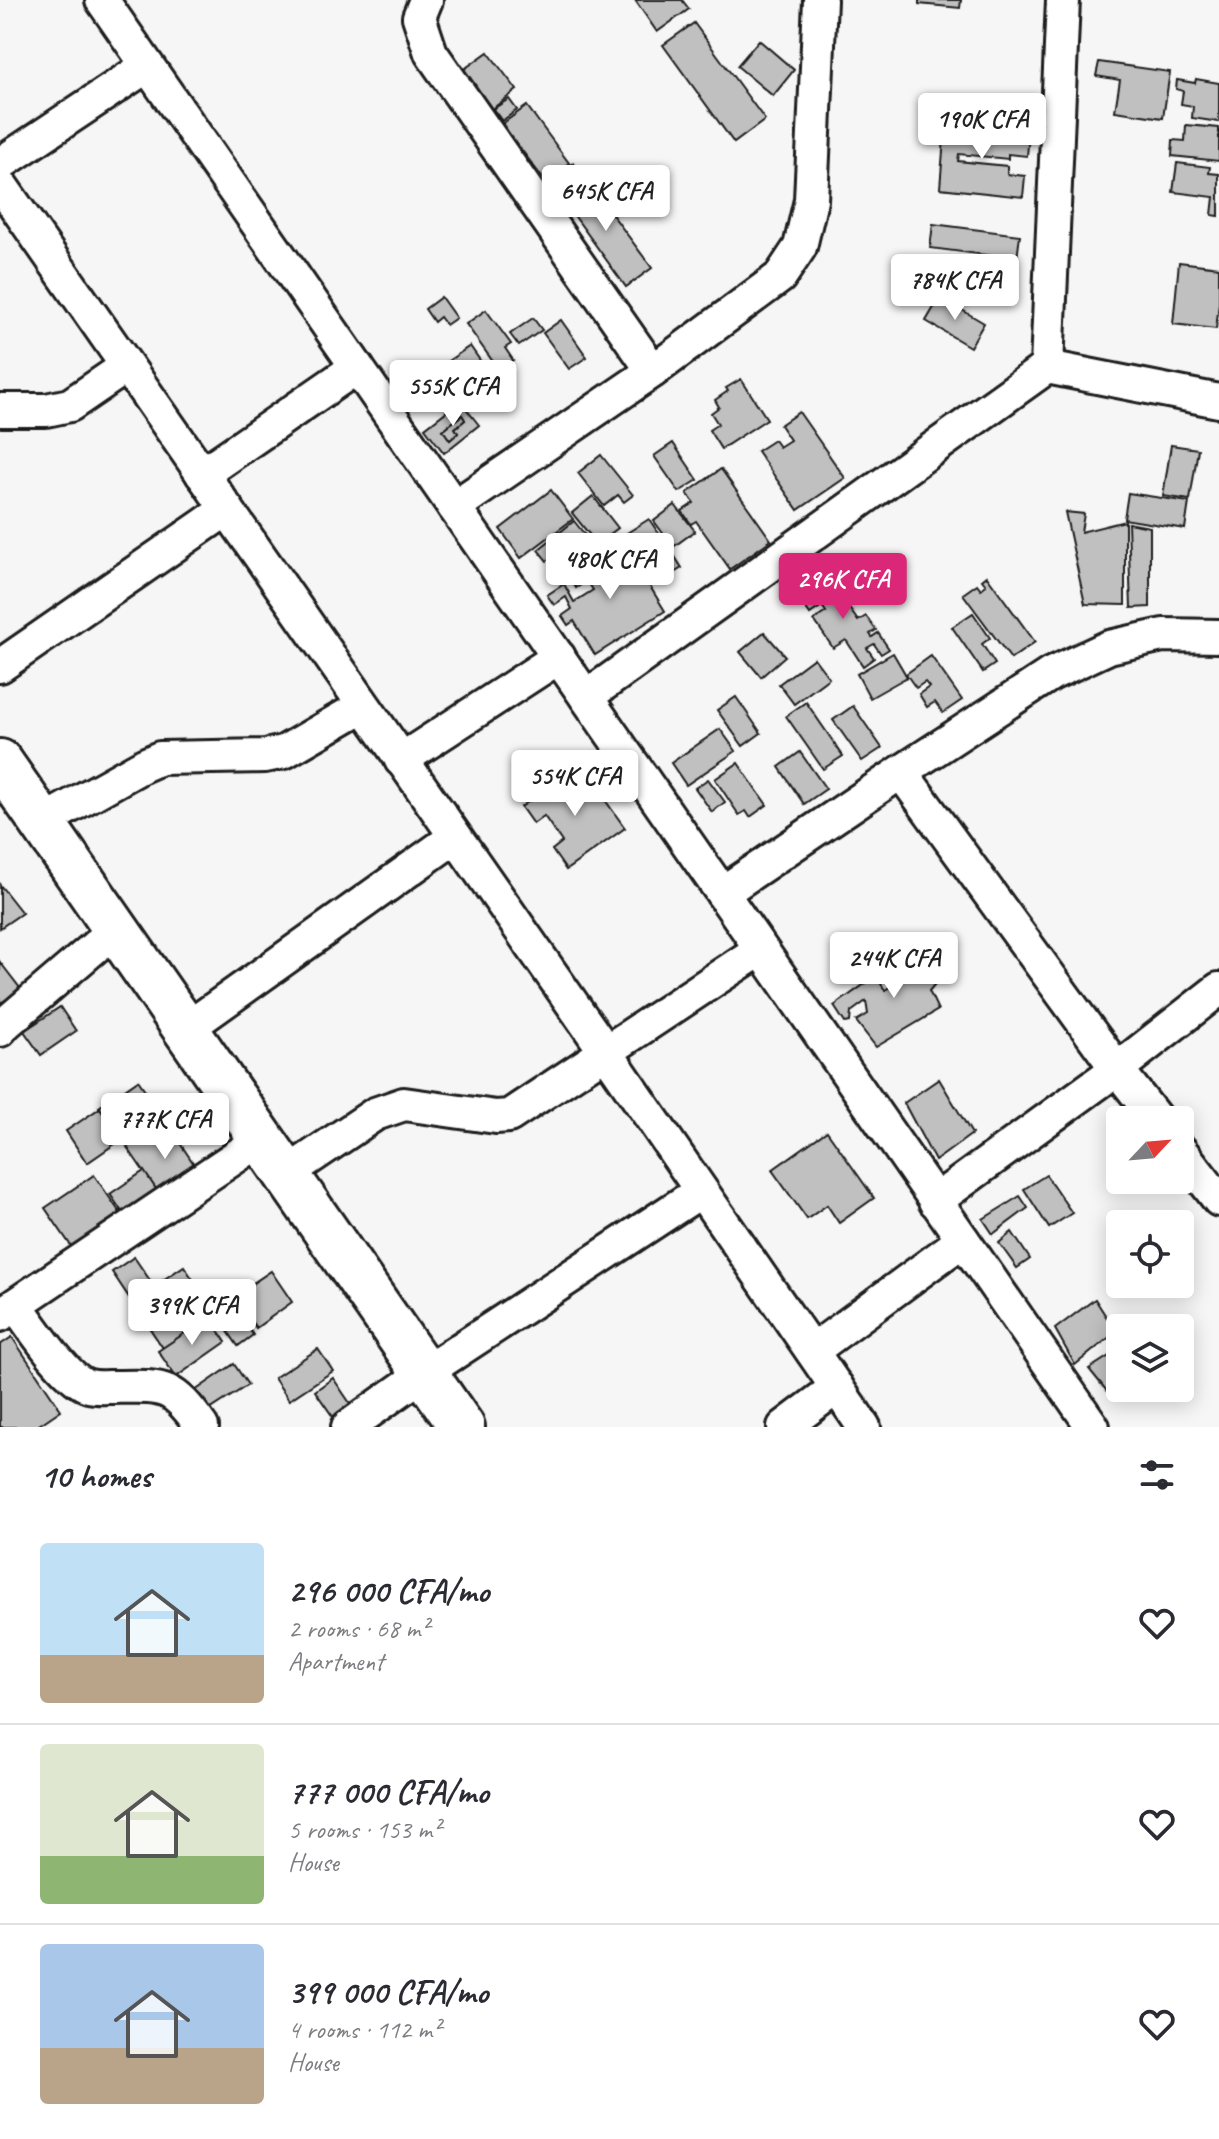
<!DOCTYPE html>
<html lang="en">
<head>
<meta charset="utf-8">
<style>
  :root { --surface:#fff; --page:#f7f7f7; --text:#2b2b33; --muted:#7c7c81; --line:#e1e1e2; --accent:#db2777 }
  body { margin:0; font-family:Caveat,sans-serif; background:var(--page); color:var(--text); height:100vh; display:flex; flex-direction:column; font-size:30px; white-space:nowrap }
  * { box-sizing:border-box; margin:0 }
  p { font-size:26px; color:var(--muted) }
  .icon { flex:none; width:44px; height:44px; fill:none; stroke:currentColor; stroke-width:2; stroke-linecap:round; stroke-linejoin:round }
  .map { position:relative; height:1427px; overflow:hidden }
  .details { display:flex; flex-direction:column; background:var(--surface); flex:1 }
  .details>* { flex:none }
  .needle { width:52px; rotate:64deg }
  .tools { position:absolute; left:1106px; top:1106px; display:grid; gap:16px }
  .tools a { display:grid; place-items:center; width:88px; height:88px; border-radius:8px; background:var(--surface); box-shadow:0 4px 20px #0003; font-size:40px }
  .price { position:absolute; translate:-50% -68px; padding:0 18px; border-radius:8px; background:#fff; color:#222; font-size:26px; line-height:52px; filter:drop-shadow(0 2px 4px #0008) }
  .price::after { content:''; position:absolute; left:50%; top:48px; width:24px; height:18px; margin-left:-12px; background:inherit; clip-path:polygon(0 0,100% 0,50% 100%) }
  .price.selected { background:var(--accent); color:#fff }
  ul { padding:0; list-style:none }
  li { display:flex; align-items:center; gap:24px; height:200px; padding:0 40px }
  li+li { border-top:2px solid var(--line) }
  li span { display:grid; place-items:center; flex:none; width:224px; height:160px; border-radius:8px; color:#555 }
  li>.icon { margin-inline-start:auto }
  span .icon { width:96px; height:96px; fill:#fffc; stroke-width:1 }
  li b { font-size:34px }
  h2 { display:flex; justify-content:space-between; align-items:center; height:96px; padding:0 40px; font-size:34px }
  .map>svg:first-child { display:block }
  .building { fill:#c0c0c0; stroke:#1c1c1c; stroke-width:2; fill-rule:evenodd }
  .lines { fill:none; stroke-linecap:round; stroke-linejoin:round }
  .street-casing { stroke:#1c1c1c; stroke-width:38 }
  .secondary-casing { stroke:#1c1c1c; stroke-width:50 }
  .street { stroke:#fff; stroke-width:32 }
  .secondary { stroke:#fff; stroke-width:44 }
</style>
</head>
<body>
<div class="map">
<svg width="1219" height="1427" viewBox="0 0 1219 1427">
  <rect width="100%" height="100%" fill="#f6f6f6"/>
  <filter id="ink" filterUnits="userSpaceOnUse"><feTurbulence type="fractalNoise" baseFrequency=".0125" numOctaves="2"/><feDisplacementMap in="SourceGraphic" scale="16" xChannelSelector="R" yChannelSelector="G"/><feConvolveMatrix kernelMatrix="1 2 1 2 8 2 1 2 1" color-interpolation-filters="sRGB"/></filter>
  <g filter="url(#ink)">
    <g class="building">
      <polygon points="635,0 682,0 689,9 657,32"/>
      <polygon points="919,0 961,0 960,8 919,4"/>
      <polygon points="694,23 765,120 734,143 663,45"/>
      <polygon points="759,40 794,70 773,96 737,66"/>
      <polygon points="488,52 517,90 492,109 463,70"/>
      <polygon points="1099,62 1170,72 1163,118 1115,111 1120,80 1096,76"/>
      <polygon points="1196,79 1219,83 1219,122 1192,118 1193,106 1181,104 1183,91 1176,89 1177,80 1195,83"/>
      <polygon points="509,99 517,110 502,121 493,109"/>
      <polygon points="527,106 569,163 545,181 502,124"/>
      <polygon points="1186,125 1219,128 1219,161 1172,156 1173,140 1185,141"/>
      <polygon points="945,126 1029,134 1027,156 1008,154 1008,159 959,154 958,161 1007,166 1007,174 1025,176 1023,197 940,188"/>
      <polygon points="573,163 582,175 557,193 548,181"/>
      <polygon points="1177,163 1210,167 1209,173 1219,174 1219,216 1212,215 1214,197 1173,192"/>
      <polygon points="585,178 652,268 626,287 560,196"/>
      <polygon points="933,224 1020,235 1017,259 930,248"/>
      <polygon points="1179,262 1219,267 1219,303 1216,329 1173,324"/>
      <polygon points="441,297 456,318 446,325 440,317 434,322 425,309"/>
      <polygon points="940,297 984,323 970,347 926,321"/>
      <polygon points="486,310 511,344 505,348 513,360 499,370 466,324"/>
      <polygon points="533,318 542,330 519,346 510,334"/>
      <polygon points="561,320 587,357 569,369 543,333"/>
      <polygon points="470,346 488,372 470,384 467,379 440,398 425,377"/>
      <polygon points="741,379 767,419 721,449 709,430 718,424 711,413 719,407 715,400 728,391 726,388"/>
      <path d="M460,401L479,425L444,453L425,428ZM462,415L465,420L455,428L458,433L450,440L443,430Z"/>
      <polygon points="799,412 845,478 798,510 757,451 774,440 779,447 790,440 780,425"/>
      <polygon points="462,415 465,420 455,428 458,433 450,440 443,430"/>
      <polygon points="673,443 698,480 679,492 654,456"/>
      <polygon points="1171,445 1198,449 1190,500 1163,496"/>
      <polygon points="601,455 633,495 624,502 618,495 604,506 578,473"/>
      <polygon points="721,469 771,540 730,569 696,521 691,524 682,511 694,503 687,493"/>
      <polygon points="551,490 573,519 521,558 500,529"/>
      <polygon points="1128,493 1189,502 1185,529 1124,519"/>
      <polygon points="593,496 618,528 597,544 572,513"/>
      <polygon points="675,505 695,531 673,547 654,521"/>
      <polygon points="1065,512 1084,514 1081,532 1125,521 1125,605 1085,604"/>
      <polygon points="649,519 663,540 642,555 627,533"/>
      <polygon points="574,521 597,550 561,579 553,568 568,557 562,550 547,561 538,550"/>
      <polygon points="1128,523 1150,527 1150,607 1131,608"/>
      <polygon points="667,544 682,568 664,579 650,555"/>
      <polygon points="627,549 665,611 595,655 574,621 568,625 562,616 572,609 566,597 554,605 547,595 564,584 574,602 593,590 587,581 576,588 568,574 600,555 606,562"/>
      <polygon points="839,575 853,596 844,601 858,621 866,616 876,630 870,634 872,637 878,633 889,649 881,654 874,644 867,648 874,658 863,666 846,640 833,648 814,620 826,612 822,606 810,614 801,601"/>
      <polygon points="987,576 1035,642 1011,659 963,594 977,584 981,589 986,585 982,580"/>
      <polygon points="973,613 990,638 982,644 995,664 983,672 952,627"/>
      <polygon points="764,632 785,656 761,677 740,652"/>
      <polygon points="893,653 907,677 870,698 857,674"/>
      <polygon points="931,656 962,700 943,713 935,702 927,707 919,694 929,687 925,682 916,688 906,674"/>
      <polygon points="814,658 829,678 794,704 779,684"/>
      <polygon points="736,697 761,733 743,746 717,710"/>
      <polygon points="806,702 843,756 823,769 786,716"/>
      <polygon points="853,706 882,748 862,761 833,720"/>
      <polygon points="720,729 736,751 686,785 671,763"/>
      <polygon points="800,752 826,789 804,804 779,767"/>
      <polygon points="738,763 767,805 750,817 746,811 739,815 715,779"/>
      <polygon points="565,775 573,786 588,776 625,828 566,870 552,850 562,842 544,816 533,824 521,807"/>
      <polygon points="708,779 725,802 712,812 695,788"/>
      <polygon points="0,885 22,913 0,928"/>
      <polygon points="917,944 940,978 929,991 938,1010 876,1047 856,1021 868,1014 866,1001 851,1012 850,1022 845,1023 834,1006 876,976 885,990 900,980 895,978 910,967 902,956"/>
      <polygon points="0,962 23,992 0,1003"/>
      <polygon points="60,1007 76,1031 41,1055 24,1031"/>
      <polygon points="939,1079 972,1134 935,1161 904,1103"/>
      <polygon points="138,1080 161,1113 122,1139 99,1107"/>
      <polygon points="100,1108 122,1139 87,1163 66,1131"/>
      <polygon points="165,1121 202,1176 164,1201 127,1147"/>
      <polygon points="827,1131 874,1198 839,1223 827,1205 807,1219 772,1170"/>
      <polygon points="144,1171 164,1201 131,1225 110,1194"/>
      <polygon points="94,1175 127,1223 78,1256 45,1208"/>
      <polygon points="1046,1175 1072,1213 1049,1228 1024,1189"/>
      <polygon points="1020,1196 1028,1208 993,1234 983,1219"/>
      <polygon points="1012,1232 1030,1259 1017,1268 999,1243"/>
      <polygon points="134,1257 186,1333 163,1348 112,1272"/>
      <polygon points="184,1266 212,1308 188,1324 160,1282"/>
      <polygon points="271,1271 292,1302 256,1328 234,1296"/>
      <polygon points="227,1297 253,1335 238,1346 212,1308"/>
      <polygon points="1095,1299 1116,1332 1075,1365 1055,1329"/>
      <polygon points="209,1317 226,1342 176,1377 158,1351"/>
      <polygon points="12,1337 61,1410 36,1427 0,1427 0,1345"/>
      <polygon points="318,1349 333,1371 289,1400 274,1378"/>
      <polygon points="1120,1349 1120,1387 1110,1395 1089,1369"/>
      <polygon points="234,1364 248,1385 205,1413 192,1393"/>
      <polygon points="333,1378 356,1412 338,1424 315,1391"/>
    </g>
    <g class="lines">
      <defs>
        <g id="street">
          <polyline points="102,0 1093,1427"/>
          <polyline points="426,0 419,17 431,53 653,371"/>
          <polyline points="0,164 147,66"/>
          <polyline points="0,184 606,1052 864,1427"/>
          <polyline points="1047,367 1219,401"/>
          <polyline points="0,410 46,410 70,405 127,366"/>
          <polyline points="202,474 357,367"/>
          <polyline points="454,507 653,371 780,277 800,247 811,200 820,0"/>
          <polyline points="0,666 227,509"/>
          <polyline points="586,697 1047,367 1063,0"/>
          <polyline points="401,760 559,657"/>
          <polyline points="901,772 1117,1069 1157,1120"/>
          <polyline points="42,822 144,765 160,758 265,756 284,752 363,706"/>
          <polyline points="722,893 901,772 1051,674 1109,647 1163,635 1219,636"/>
          <polyline points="186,1029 455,837"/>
          <polyline points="0,1030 6,1023 116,929"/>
          <polyline points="1180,1150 1219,1200"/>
          <polyline points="286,1174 375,1114 404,1104 496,1117 509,1116 761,949"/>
          <polyline points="935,1201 1117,1069 1219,989"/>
          <path d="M16,1305C31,1325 66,1380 89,1386C97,1388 107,1387 114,1387C164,1386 172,1384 202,1427"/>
          <polyline points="0,1315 262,1139"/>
          <polyline points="812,1351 963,1240"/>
          <polyline points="348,1427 424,1373 701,1191"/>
          <polyline points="784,1427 837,1387"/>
        </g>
        <polyline id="secondary" points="0,762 462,1427"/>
      </defs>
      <use href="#street" class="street-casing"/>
      <use href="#secondary" class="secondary-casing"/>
      <use href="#street" class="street"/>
      <use href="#secondary" class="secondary"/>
    </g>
  </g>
</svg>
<div class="tools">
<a><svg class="needle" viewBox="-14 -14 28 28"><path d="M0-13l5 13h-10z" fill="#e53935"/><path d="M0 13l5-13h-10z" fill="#7c7c81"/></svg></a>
<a><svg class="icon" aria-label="locate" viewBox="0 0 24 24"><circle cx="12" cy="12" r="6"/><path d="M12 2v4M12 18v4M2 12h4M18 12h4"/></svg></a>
<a><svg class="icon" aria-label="layers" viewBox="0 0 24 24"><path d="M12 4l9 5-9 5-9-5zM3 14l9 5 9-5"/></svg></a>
</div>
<b class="price" style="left:982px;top:161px">190K CFA</b>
<b class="price" style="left:606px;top:233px">645K CFA</b>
<b class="price" style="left:955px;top:322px">784K CFA</b>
<b class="price" style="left:453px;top:428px">555K CFA</b>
<b class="price" style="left:610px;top:601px">480K CFA</b>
<b class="price selected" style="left:843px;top:621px">296K CFA</b>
<b class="price" style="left:575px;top:818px">554K CFA</b>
<b class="price" style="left:894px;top:1000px">244K CFA</b>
<b class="price" style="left:165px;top:1161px">777K CFA</b>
<b class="price" style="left:192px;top:1347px">399K CFA</b>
</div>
<section class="details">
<h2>10 homes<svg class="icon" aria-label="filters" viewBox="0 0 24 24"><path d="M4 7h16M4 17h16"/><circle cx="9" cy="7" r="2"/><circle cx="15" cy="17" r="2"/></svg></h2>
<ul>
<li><span style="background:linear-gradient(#bfe0f5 70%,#b9a48a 0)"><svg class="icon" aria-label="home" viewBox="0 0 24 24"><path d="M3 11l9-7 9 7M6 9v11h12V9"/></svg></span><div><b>296 000 CFA/mo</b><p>2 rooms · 68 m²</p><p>Apartment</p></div><svg class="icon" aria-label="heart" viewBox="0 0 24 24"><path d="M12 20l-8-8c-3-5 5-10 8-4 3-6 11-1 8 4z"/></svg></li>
<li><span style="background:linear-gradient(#dfe7d0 70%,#8fb573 0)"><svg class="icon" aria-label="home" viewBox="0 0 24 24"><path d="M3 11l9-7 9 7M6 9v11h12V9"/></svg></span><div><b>777 000 CFA/mo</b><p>5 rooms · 153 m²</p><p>House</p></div><svg class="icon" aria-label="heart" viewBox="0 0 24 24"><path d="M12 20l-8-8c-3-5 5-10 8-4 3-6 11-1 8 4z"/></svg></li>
<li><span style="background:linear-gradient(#a9c7e8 65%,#b9a48a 0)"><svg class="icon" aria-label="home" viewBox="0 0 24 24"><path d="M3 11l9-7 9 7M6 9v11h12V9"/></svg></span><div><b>399 000 CFA/mo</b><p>4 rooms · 112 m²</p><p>House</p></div><svg class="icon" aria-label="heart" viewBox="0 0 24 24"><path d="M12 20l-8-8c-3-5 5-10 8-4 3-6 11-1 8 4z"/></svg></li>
</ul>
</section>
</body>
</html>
